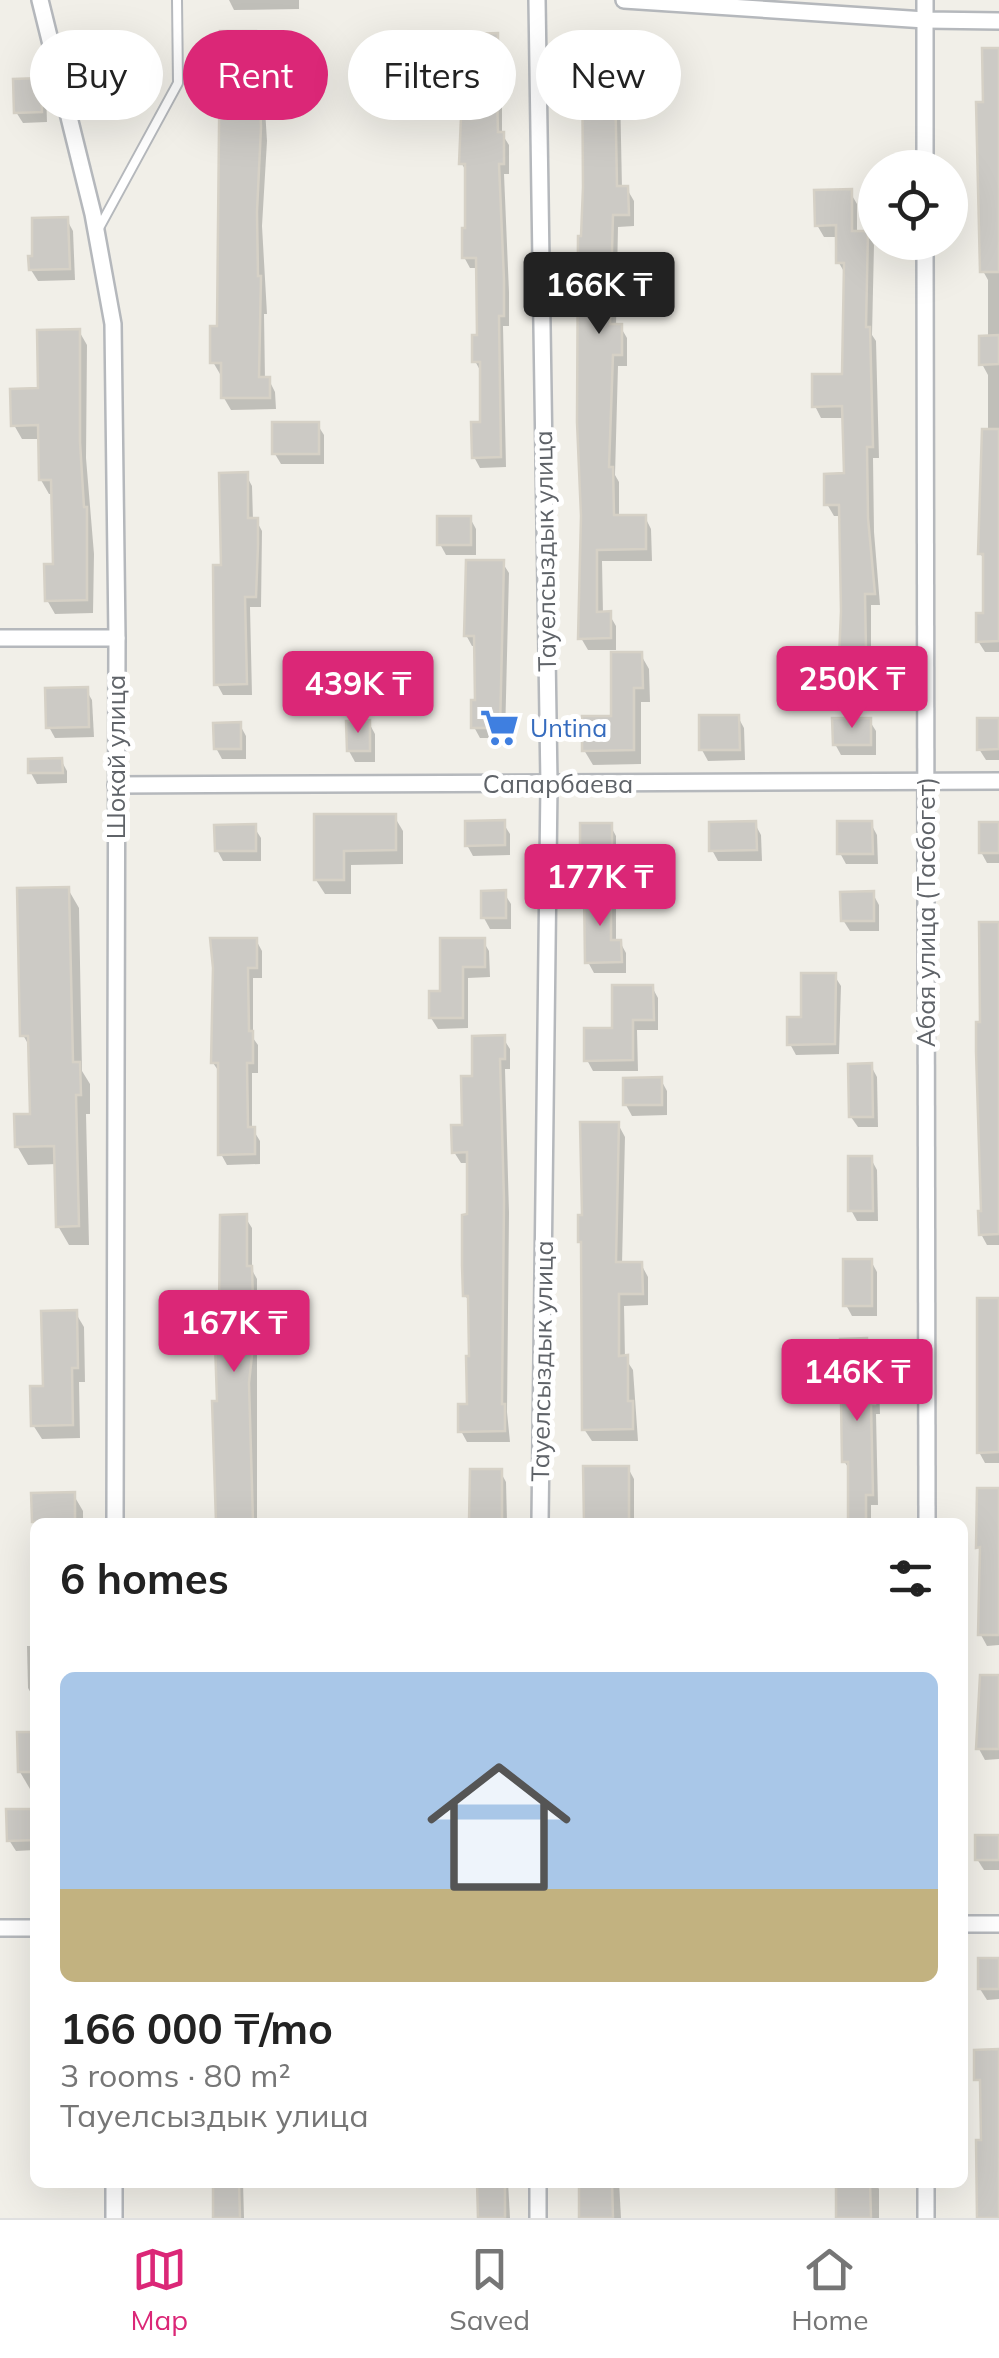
<!DOCTYPE html>
<html lang="en">
<head>
<meta charset="utf-8">
<style>
  :root { --surface:#fff; --page:#f2f2f2; --text:#222; --muted:#767676; --line:#e0e0e0; --accent:#db2777 }
  body { margin:0; font-family:Mulish,sans-serif; background:var(--page); color:var(--text); height:100vh; display:flex; flex-direction:column; font-size:38px; white-space:nowrap }
  * { box-sizing:border-box; margin:0 }
  p { font-size:32px; color:var(--muted) }
  .icon { flex:none; width:55px; height:55px; fill:none; stroke:currentColor; stroke-width:2; stroke-linecap:round; stroke-linejoin:round }
  .map { position:relative; flex:1; overflow:hidden }
  .panel { position:absolute; left:30px; top:1518px; width:938px; height:670px; display:flex; flex-direction:column; background:var(--surface); border-radius:15px; box-shadow:0 10px 40px #0002 }
  .panel>* { flex:none }
  .top-card { position:absolute; left:30px; top:30px; width:940px; height:90px; display:flex; gap:20px }
  .tools { position:absolute; left:858px; top:150px; display:grid; gap:20px }
  .tools a { display:grid; place-items:center; width:110px; height:110px; border-radius:50%; background:var(--surface); box-shadow:0 10px 40px #0002; font-size:50px }
  .price { position:absolute; translate:-50% -85px; padding:0 22px; border-radius:10px; background:var(--accent); color:#fff; font-size:32px; line-height:65px; filter:drop-shadow(0 2px 5px #0008) }
  .price::after { content:''; position:absolute; left:50%; top:60px; width:30px; height:22px; margin-left:-15px; background:inherit; clip-path:polygon(0 0,100% 0,50% 100%) }
  .price.active { background:#222; color:#fff }
  ul { padding:0; list-style:none }
  li { display:grid; align-content:center; gap:20px; height:530px; padding:0 30px }
  li span { display:grid; place-items:center; height:310px; border-radius:15px; color:#555 }
  li>.icon { margin-inline-start:auto }
  span .icon { width:180px; height:180px; fill:#fffc; stroke-width:1 }
  li b { font-size:42px }
  h2 { display:flex; justify-content:space-between; align-items:center; height:120px; padding:0 30px; font-size:42px }
  .pill { padding:0 35px; border-radius:45px; background:var(--surface); box-shadow:0 10px 40px #0002; font-size:35px; line-height:90px }
  .pill.active { background:var(--accent); color:#fff }
  .dock { display:flex; justify-content:space-around; align-items:center; height:140px; border-top:2px solid var(--line); background:var(--surface); font-size:28px; color:var(--muted) }
  .dock a { display:grid; justify-items:center; gap:5px }
  .dock .active { color:var(--accent) }
  .map>svg:first-child { display:block }
  .shadow { fill:#0003 }
  .building { fill:#cccac5; stroke:#d6d1c6; stroke-width:2.5 }
  .lines { fill:none; stroke-linecap:round; stroke-linejoin:round }
  .lane-casing { stroke:#b5b8bc; stroke-width:12 }
  .street-casing { stroke:#b5b8bc; stroke-width:20 }
  .lane { stroke:#fff; stroke-width:8 }
  .street { stroke:#fff; stroke-width:15 }
  .labels { text-anchor:middle; stroke-width:10; stroke-linejoin:round; paint-order:stroke }
  .street-label { font-size:25px; fill:#5f6368; stroke:#fff }
  .shop-label { font-size:25px; fill:#366cbe; stroke:#fff; text-anchor:start }
</style>
</head>
<body>
<div class="map">
<svg width="999" height="2218" viewBox="0 0 999 2218">
  <rect width="100%" height="100%" fill="#f1efe8"/>
  <g class="shadow">
    <polygon points="229,0 299,0 299,9 234,10"/>
    <polygon points="254,34 261,46 267,141 262,226 267,314 264,314 265,380 269,380 275,392 276,409 231,410 224,398 224,374 220,374 213,362"/>
    <polygon points="497,36 503,47 503,72 479,72 472,62"/>
    <polygon points="999,50 999,652 985,652 978,641 986,616 986,563 980,553 988,431 988,375 982,364 988,338 988,280 983,271 985,104"/>
    <polygon points="618,51 625,62 625,89 620,89 622,189 627,189 634,201 634,226 618,227 616,326 620,326 627,338 627,366 618,366 615,475 619,482 619,517 645,517 651,529 652,561 602,561 603,614 609,614 616,626 616,650 588,650 581,638 581,238"/>
    <polygon points="40,81 46,92 47,122 23,123 16,112"/>
    <polygon points="496,95 502,106 502,134 509,145 509,174 504,174 509,292 509,326 503,326 506,467 480,468 474,457 482,424 481,372 475,361 479,337 479,268 470,268 464,257 467,173 462,164"/>
    <polygon points="850,192 857,204 857,233 867,233 874,245 872,335 876,341 879,458 873,458 874,532 880,605 871,605 871,657 876,665 876,693 847,694 840,682 843,611 841,516 834,516 827,504 847,476 845,418 821,418 815,406 845,376 846,275 839,263 839,237 824,237 817,225"/>
    <polygon points="67,220 73,231 75,280 38,281 31,270"/>
    <polygon points="79,331 87,345 86,458 94,554 93,613 55,614 47,600 55,566 54,494 49,494 41,480 40,439 22,439 14,425"/>
    <polygon points="317,424 324,435 324,464 281,464 275,454"/>
    <polygon points="246,475 252,486 253,520 256,520 262,531 261,607 250,607 252,695 223,695 217,684 223,568"/>
    <polygon points="470,518 476,529 476,555 446,555 440,544"/>
    <polygon points="502,562 509,573 505,738 480,738 474,727 477,702 477,646 472,646 466,635"/>
    <polygon points="641,655 649,669 650,702 641,702 641,764 593,765 584,750 614,719"/>
    <polygon points="86,690 92,700 94,737 55,738 49,727"/>
    <polygon points="738,717 744,728 745,760 708,761 702,750"/>
    <polygon points="869,720 876,731 876,755 841,755 835,744"/>
    <polygon points="999,720 999,760 986,760 979,749"/>
    <polygon points="369,723 375,734 375,762 355,762 349,751"/>
    <polygon points="240,725 246,736 246,759 222,759 216,748"/>
    <polygon points="61,760 67,771 67,783 37,784 31,773"/>
    <polygon points="394,816 403,831 403,864 351,865 351,894 325,894 316,880 316,817"/>
    <polygon points="503,823 510,834 510,855 473,856 467,845"/>
    <polygon points="755,824 761,835 762,861 718,861 712,850"/>
    <polygon points="871,824 877,835 878,864 846,864 840,853"/>
    <polygon points="999,824 999,863 987,863 981,852"/>
    <polygon points="610,825 616,836 616,864 589,864 582,853"/>
    <polygon points="254,827 261,838 261,861 223,861 217,850"/>
    <polygon points="68,889 79,908 82,1071 90,1084 90,1114 86,1114 89,1245 69,1245 58,1226 57,1164 28,1165 17,1146 33,1116 31,1049 23,1035"/>
    <polygon points="610,892 616,903 616,942 620,942 626,953 626,973 594,973 588,962"/>
    <polygon points="504,893 511,904 511,929 490,929 484,918"/>
    <polygon points="873,894 879,905 879,931 850,931 843,920"/>
    <polygon points="999,924 999,1245 987,1245 981,1234 984,1214 982,1024"/>
    <polygon points="256,940 262,951 262,978 253,978 253,1038 258,1045 258,1073 252,1073 252,1128 260,1141 260,1164 227,1165 221,1154 220,1073 213,1063"/>
    <polygon points="483,941 489,951 490,977 468,978 468,1028 438,1029 431,1018 443,993"/>
    <polygon points="834,975 841,986 839,1054 796,1055 790,1044"/>
    <polygon points="652,987 658,998 658,1030 637,1030 638,1071 593,1071 587,1060"/>
    <polygon points="503,1038 510,1049 510,1069 505,1069 509,1213 507,1412 510,1442 467,1442 461,1431 469,1407 471,1359 471,1305 465,1295 470,1163 461,1163 454,1152 464,1127 475,1078"/>
    <polygon points="871,1066 877,1077 878,1127 858,1127 851,1117"/>
    <polygon points="661,1080 667,1091 667,1115 632,1116 626,1105"/>
    <polygon points="618,1124 625,1137 622,1264 641,1264 648,1277 648,1305 624,1306 625,1358 633,1370 638,1441 592,1441 584,1429 584,1248 580,1242 584,1218"/>
    <polygon points="871,1159 877,1170 878,1221 857,1221 851,1210"/>
    <polygon points="245,1217 252,1228 252,1270 257,1279 257,1522 219,1522 214,1403 219,1403 221,1316"/>
    <polygon points="871,1261 877,1272 877,1316 852,1316 846,1305"/>
    <polygon points="999,1300 999,1463 985,1463 979,1452"/>
    <polygon points="75,1312 84,1327 85,1382 79,1382 80,1438 42,1439 33,1425"/>
    <polygon points="866,1341 872,1352 873,1370 879,1382 880,1414 876,1414 878,1505 871,1505 871,1522 839,1522 838,1518 851,1518 851,1472 844,1461"/>
    <polygon points="586,1468 628,1468 634,1479 634,1522 585,1522"/>
    <polygon points="500,1471 506,1482 507,1522 472,1522 472,1472"/>
    <polygon points="999,1490 999,1645 987,1646 981,1635 983,1554 978,1547"/>
    <polygon points="73,1494 83,1511 83,1522 35,1522 35,1543 34,1495"/>
    <polygon points="27,1646 35,1646 35,1700 28,1688"/>
    <polygon points="999,1677 999,1759 985,1760 979,1749"/>
    <polygon points="35,1734 35,1789 30,1789 20,1772"/>
    <polygon points="35,1811 35,1850 16,1851 9,1840"/>
    <polygon points="999,1837 999,1870 984,1870 977,1859"/>
    <polygon points="999,1960 999,1999 987,2000 980,1989"/>
    <polygon points="215,2182 243,2182 244,2218 216,2218"/>
    <polygon points="480,2182 508,2182 510,2218 480,2218"/>
    <polygon points="581,2182 619,2182 621,2218 581,2218"/>
    <polygon points="838,2182 875,2182 879,2189 879,2218 838,2218"/>
  </g>
  <g class="building">
    <polygon points="220,31 256,31 256,78 259,78 261,127 257,212 258,276 261,276 259,377 270,377 270,398 221,398 221,363 210,363 210,326 217,326"/>
    <polygon points="498,33 498,62 470,62 470,34"/>
    <polygon points="582,48 620,48 620,78 615,78 617,186 628,186 629,215 613,215 610,324 622,324 622,355 613,355 609,467 613,467 614,515 646,515 646,549 597,550 597,612 611,611 611,638 578,639 581,516 577,422 578,236 581,236 583,187"/>
    <polygon points="982,48 999,48 999,272 980,272 976,102 983,102"/>
    <polygon points="41,78 42,112 14,113 13,79"/>
    <polygon points="497,92 498,132 504,132 504,164 499,164 504,280 504,316 499,316 501,457 472,458 471,422 480,422 480,362 472,362 472,335 477,335 476,258 462,258 462,228 465,228 465,164 459,164 462,93"/>
    <polygon points="852,189 852,231 868,231 866,327 870,327 873,447 867,447 868,518 875,594 865,594 866,651 870,651 870,682 838,682 841,611 839,505 824,505 824,474 844,473 842,406 812,407 812,374 842,374 844,263 836,263 836,225 815,226 814,190"/>
    <polygon points="68,217 70,269 29,270 28,256 32,256 32,218"/>
    <polygon points="80,329 80,442 84,507 87,507 87,600 45,601 44,564 53,564 51,480 39,480 38,425 11,426 10,389 38,388 37,330"/>
    <polygon points="999,335 999,364 979,365 979,336"/>
    <rect x="272" y="422" width="47" height="32"/>
    <polygon points="982,429 999,429 999,641 976,642 976,613 983,613 983,554 978,554"/>
    <polygon points="248,472 248,518 258,518 258,545 256,597 245,597 247,684 214,685 213,565 221,565 219,473"/>
    <rect x="437" y="516" width="34" height="29"/>
    <polygon points="466,560 504,560 500,728 471,728 471,700 475,700 474,636 464,636"/>
    <polygon points="611,652 642,652 643,688 634,688 634,750 582,751 582,716 611,716"/>
    <polygon points="88,687 89,727 46,728 45,688"/>
    <polygon points="699,715 739,715 740,750 699,750"/>
    <polygon points="832,718 871,718 871,745 833,745"/>
    <polygon points="977,718 999,718 999,749 977,750"/>
    <polygon points="370,720 370,751 347,751 346,721"/>
    <polygon points="241,722 241,749 214,749 213,723"/>
    <polygon points="62,758 63,773 28,773 28,759"/>
    <polygon points="314,814 396,814 396,850 344,851 344,880 314,880"/>
    <polygon points="505,820 505,845 465,846 465,821"/>
    <polygon points="756,821 757,850 709,851 709,822"/>
    <polygon points="837,821 872,821 873,854 837,854"/>
    <rect x="979" y="822" width="20" height="31"/>
    <rect x="580" y="823" width="32" height="31"/>
    <polygon points="256,824 256,851 215,851 214,825"/>
    <polygon points="69,887 73,1062 80,1062 81,1095 76,1095 79,1226 56,1227 54,1146 15,1147 14,1114 30,1114 28,1036 20,1036 17,888"/>
    <polygon points="506,890 506,918 481,918 481,891"/>
    <polygon points="584,890 611,890 611,940 621,940 622,962 585,963"/>
    <polygon points="874,891 874,921 841,921 840,892"/>
    <polygon points="979,922 999,922 999,1234 979,1235 978,1211 981,1211 976,1051 976,1022 980,1022"/>
    <polygon points="210,938 257,938 257,968 248,968 249,1031 253,1031 253,1063 247,1063 248,1127 255,1127 255,1154 218,1155 218,1063 211,1063 213,968"/>
    <polygon points="440,938 485,938 485,967 463,967 463,1018 429,1018 429,991 440,991"/>
    <polygon points="801,973 836,973 835,1044 787,1045 787,1017 801,1017"/>
    <polygon points="612,985 653,985 654,1020 633,1020 633,1060 584,1061 584,1028 612,1028"/>
    <polygon points="505,1035 505,1059 500,1059 504,1200 502,1404 505,1404 505,1431 458,1432 458,1404 467,1404 466,1356 469,1356 468,1296 463,1296 462,1265 462,1215 467,1214 467,1152 452,1153 451,1125 462,1125 461,1076 472,1076 472,1036"/>
    <polygon points="872,1063 873,1117 849,1117 848,1064"/>
    <polygon points="662,1077 662,1105 623,1105 623,1078"/>
    <polygon points="580,1122 619,1122 616,1262 642,1262 643,1294 619,1294 619,1356 628,1355 628,1401 633,1401 633,1429 582,1430 581,1242 578,1242 578,1215 582,1215"/>
    <polygon points="848,1156 872,1156 873,1211 848,1211"/>
    <polygon points="247,1214 247,1266 252,1266 254,1336 249,1383 253,1522 216,1522 212,1401 217,1401 214,1313 219,1313 220,1215"/>
    <rect x="843" y="1259" width="29" height="47"/>
    <polygon points="977,1298 999,1298 999,1452 977,1453"/>
    <polygon points="77,1310 78,1368 72,1368 73,1425 31,1426 30,1386 43,1386 41,1311"/>
    <polygon points="867,1338 868,1368 875,1368 875,1404 871,1404 873,1495 866,1495 866,1522 848,1522 848,1462 842,1462 840,1339"/>
    <polygon points="583,1466 629,1466 629,1522 584,1522"/>
    <polygon points="470,1469 502,1469 502,1522 469,1522"/>
    <polygon points="977,1488 999,1488 999,1635 978,1635 980,1547 976,1548"/>
    <polygon points="75,1492 75,1522 32,1522 31,1493"/>
    <polygon points="980,1675 999,1675 999,1749 976,1749"/>
    <polygon points="17,1732 35,1732 35,1772 18,1772"/>
    <polygon points="6,1809 35,1809 35,1840 7,1841"/>
    <rect x="975" y="1835" width="24" height="25"/>
    <rect x="978" y="1958" width="21" height="31"/>
    <polygon points="999,2049 999,2218 977,2218 976,2140 981,2140 980,2080 974,2080 974,2050"/>
    <polygon points="213,2182 239,2182 240,2218 213,2218"/>
    <polygon points="477,2182 505,2182 505,2218 478,2218"/>
    <polygon points="579,2182 612,2182 613,2218 579,2218"/>
    <polygon points="836,2182 870,2182 871,2218 836,2218"/>
  </g>
  <g class="lines">
    <defs>
      <polyline id="lane" points="99,228 178,83 177,0"/>
      <g id="street">
        <polyline points="40,0 93,214 113,324 117,638 115,1522"/>
        <polyline points="537,0 549,784 540,1522"/>
        <polyline points="624,0 925,20 999,21"/>
        <polyline points="925,0 925,168"/>
        <polyline points="925,242 927,1522"/>
        <polyline points="0,638 117,638"/>
        <polyline points="116,785 999,781"/>
        <polyline points="962,1924 999,1924"/>
        <polyline points="0,1928 35,1928"/>
        <polyline points="538,2182 538,2218"/>
        <polyline points="114,2218 114,2182"/>
        <polyline points="926,2218 926,2182"/>
      </g>
    </defs>
    <use href="#lane" class="lane-casing"/>
    <use href="#street" class="street-casing"/>
    <use href="#lane" class="lane"/>
    <use href="#street" class="street"/>
  </g>
  <defs>
    <symbol id="supermarket-bare" viewBox="-9 -9 18 18"><path d="M-6-5.5h2.5l.6 2H6L4.5 2H-2.5L-4.4-4H-6ZM-1.5 3.2a1.3 1.3 0 1 0 .1 0ZM3 3.2a1.3 1.3 0 1 0 .1 0Z" fill="#3f7fe0" stroke="#fff" stroke-width="2.5" paint-order="stroke"/></symbol>
  </defs>
  <g fill-rule="evenodd">
    <use href="#supermarket-bare" x="472" y="700" width="55" height="55"/>
  </g>
  <g class="labels">
    <g class="street-label">
      <text transform="translate(545 551) rotate(-91)" y="9">Тауелсыздык улица</text>
      <text transform="translate(116 757) rotate(-90)" y="9">Шокай улица</text>
      <text x="558" y="793">Сапарбаева</text>
      <text transform="translate(926 912) rotate(-90)" y="9">Абая улица (Тасбогет)</text>
      <text transform="translate(542 1361) rotate(-89)" y="9">Тауелсыздык улица</text>
    </g>
    <g class="shop-label">
      <text x="530" y="737">Untina</text>
    </g>
  </g>
</svg>
<div class="tools">
<a><svg class="icon" aria-label="locate" viewBox="0 0 24 24"><circle cx="12" cy="12" r="6"/><path d="M12 2v4M12 18v4M2 12h4M18 12h4"/></svg></a>
</div>
<b class="price active" style="left:599px;top:337px">166K ₸</b>
<b class="price" style="left:852px;top:731px">250K ₸</b>
<b class="price" style="left:358px;top:736px">439K ₸</b>
<b class="price" style="left:600px;top:929px">177K ₸</b>
<b class="price" style="left:234px;top:1375px">167K ₸</b>
<b class="price" style="left:857px;top:1424px">146K ₸</b>
<div class="top-card">
<a class="pill">Buy</a>
<a class="pill active">Rent</a>
<a class="pill">Filters</a>
<a class="pill">New</a>
</div>
<section class="panel">
<h2>6 homes<svg class="icon" aria-label="filters" viewBox="0 0 24 24"><path d="M4 7h16M4 17h16"/><circle cx="9" cy="7" r="2"/><circle cx="15" cy="17" r="2"/></svg></h2>
<ul>
<li><span style="background:linear-gradient(#a9c7e8 70%,#c2b280 0)"><svg class="icon" aria-label="home" viewBox="0 0 24 24"><path d="M3 11l9-7 9 7M6 9v11h12V9"/></svg></span><div><b>166 000 ₸/mo</b><p>3 rooms · 80 m²</p><p>Тауелсыздык улица</p></div></li>
</ul>
</section>
</div>
<nav class="dock">
<a class="active"><svg class="icon" aria-label="map" viewBox="0 0 24 24"><path d="M3 6l6-2 6 2 6-2v14l-6 2-6-2-6 2zM9 4v14M15 6v14"/></svg>Map</a>
<a><svg class="icon" aria-label="saved" viewBox="0 0 24 24"><path d="M7 4h10v16l-5-4-5 4z"/></svg>Saved</a>
<a><svg class="icon" aria-label="home" viewBox="0 0 24 24"><path d="M3 11l9-7 9 7M6 9v11h12V9"/></svg>Home</a>
</nav>
</body>
</html>
